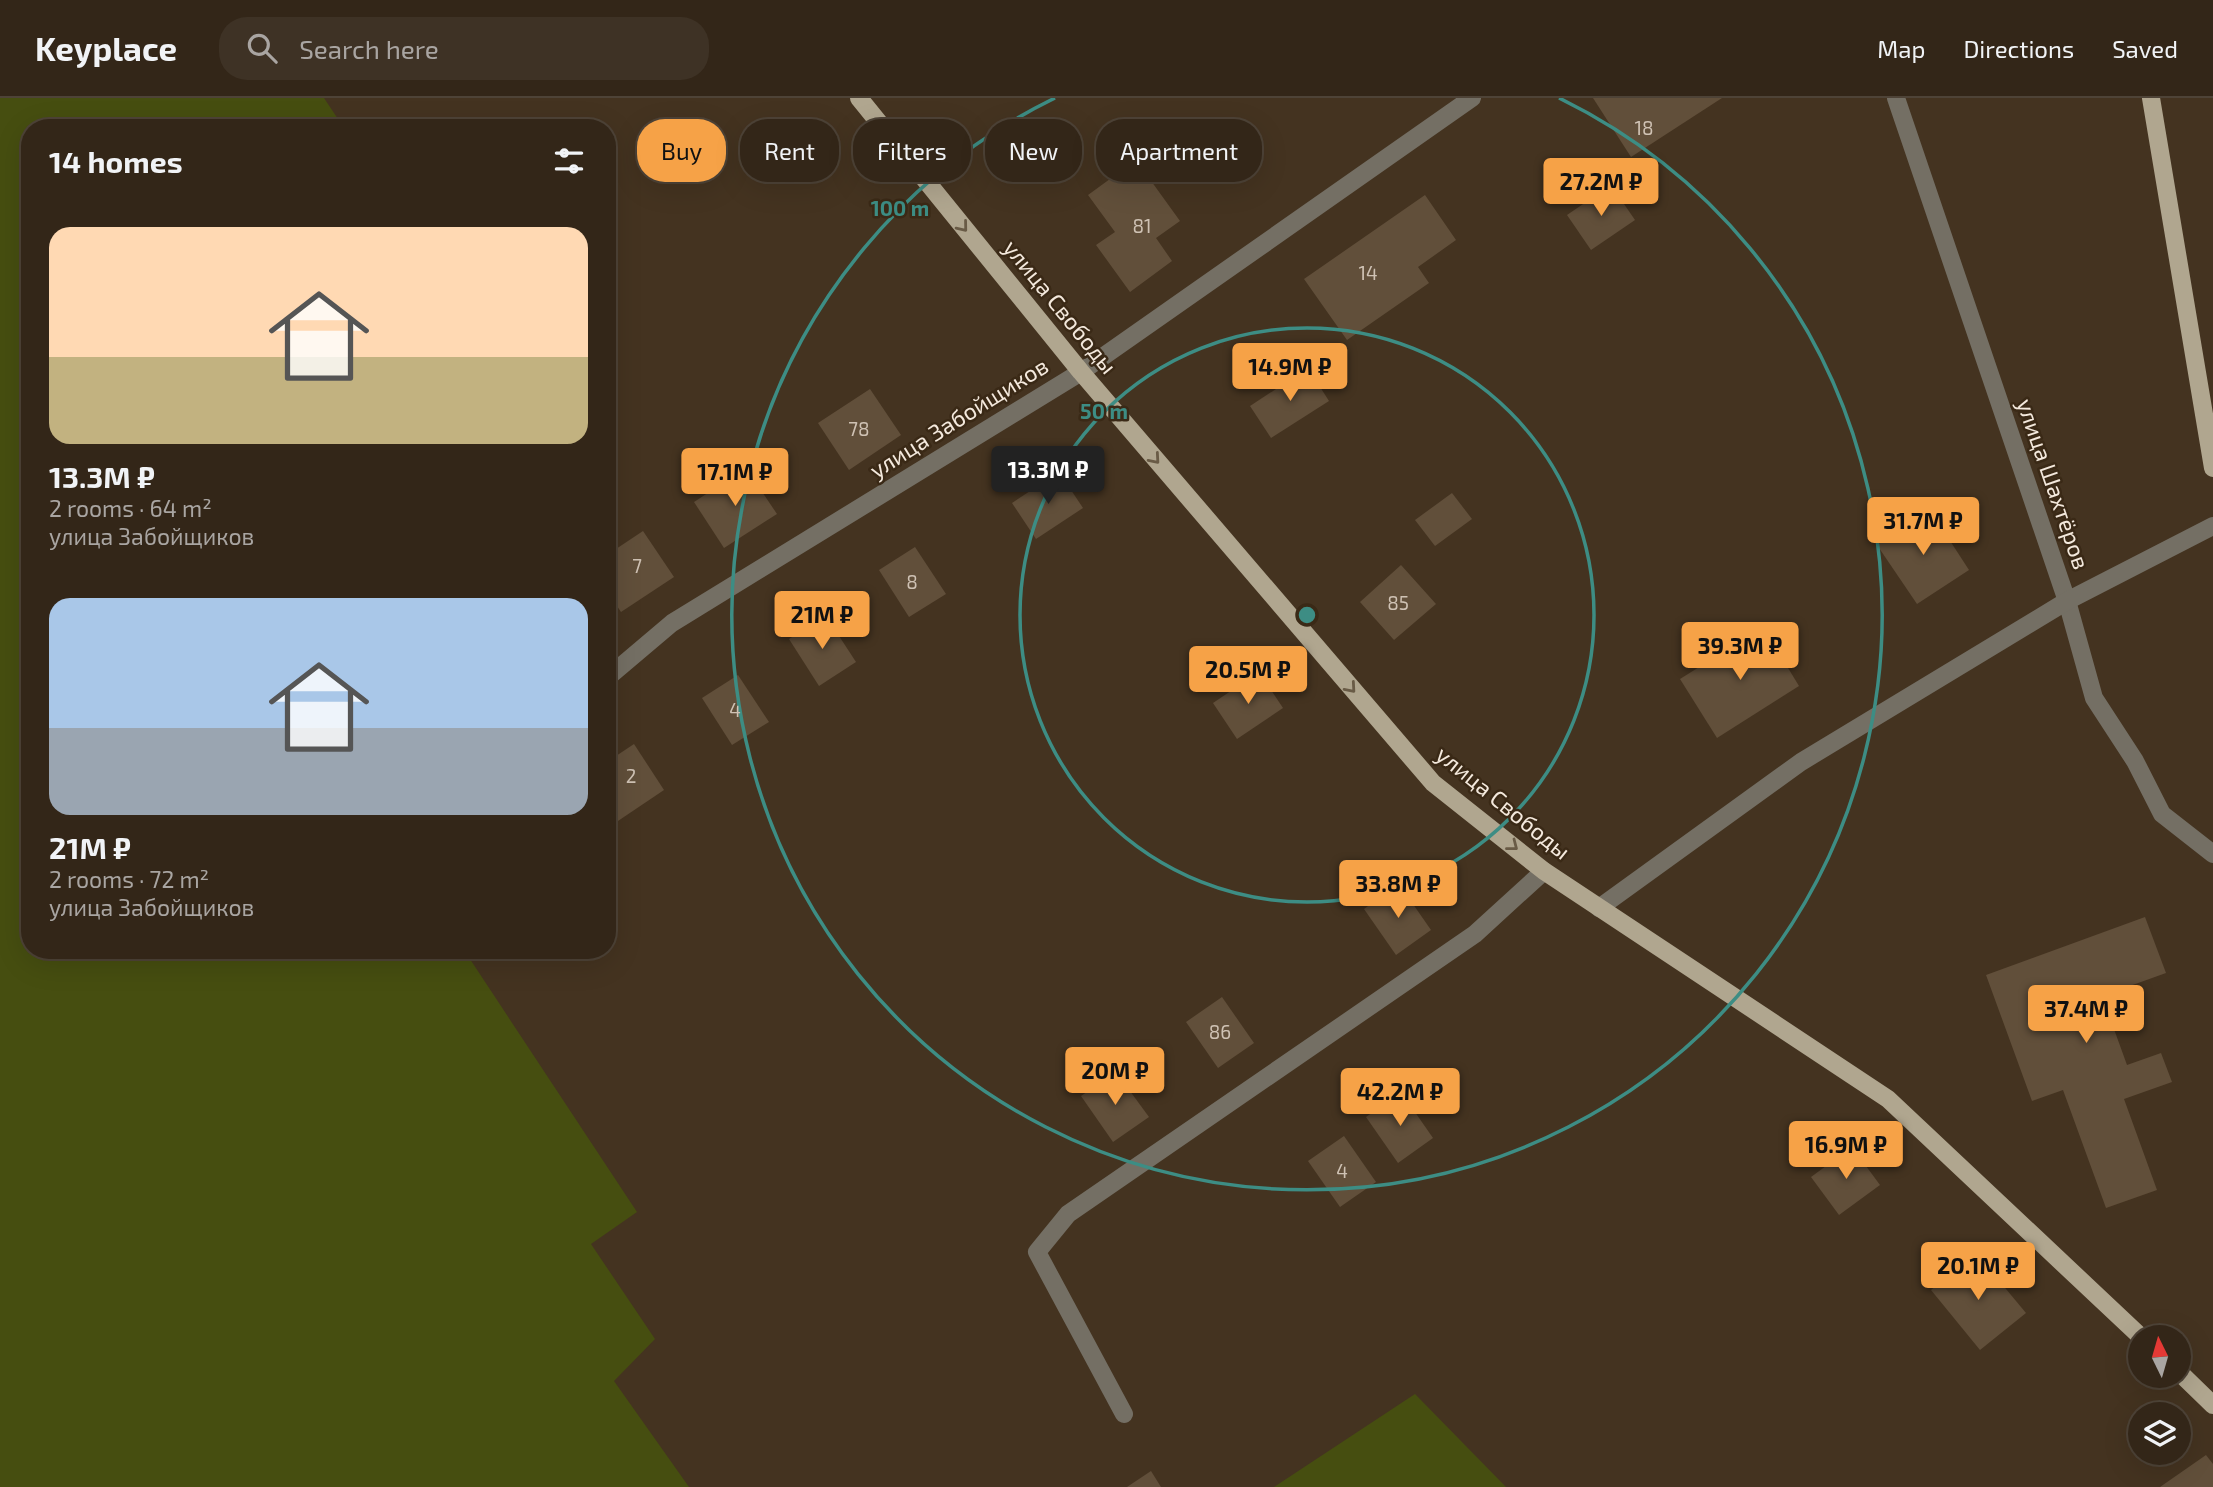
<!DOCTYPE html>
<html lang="en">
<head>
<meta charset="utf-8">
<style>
  :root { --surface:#332618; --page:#3e3225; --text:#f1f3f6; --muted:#a9a5a2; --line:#4e4337; --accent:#f6a247 }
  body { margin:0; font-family:"Exo 2",sans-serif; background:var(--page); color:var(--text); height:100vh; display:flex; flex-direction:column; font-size:26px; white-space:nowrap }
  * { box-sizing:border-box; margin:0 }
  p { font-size:23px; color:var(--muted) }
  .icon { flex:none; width:38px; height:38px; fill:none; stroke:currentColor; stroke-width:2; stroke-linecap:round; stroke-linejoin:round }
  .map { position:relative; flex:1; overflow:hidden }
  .panel { position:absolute; left:21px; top:21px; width:595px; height:840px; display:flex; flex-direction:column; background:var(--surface); border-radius:28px; box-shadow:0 7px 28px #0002,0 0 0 2px var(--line) }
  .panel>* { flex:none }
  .hud { position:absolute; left:637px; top:21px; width:665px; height:63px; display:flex; gap:14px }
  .needle { width:46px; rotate:355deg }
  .controls { position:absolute; left:2128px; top:1227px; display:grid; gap:14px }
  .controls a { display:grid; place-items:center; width:63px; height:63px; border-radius:50%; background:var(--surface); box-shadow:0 7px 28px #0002,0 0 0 2px var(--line); font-size:35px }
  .price { position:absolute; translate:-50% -60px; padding:0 16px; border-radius:7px; background:var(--accent); color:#111; font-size:23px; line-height:46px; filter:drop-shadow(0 2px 4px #0008) }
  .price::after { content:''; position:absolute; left:50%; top:42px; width:21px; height:16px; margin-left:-10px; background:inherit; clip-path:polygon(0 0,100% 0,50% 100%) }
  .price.selected { background:#222; color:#fff }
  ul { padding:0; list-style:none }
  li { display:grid; align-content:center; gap:14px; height:371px; padding:0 28px }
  li span { display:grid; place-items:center; height:217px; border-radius:21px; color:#555 }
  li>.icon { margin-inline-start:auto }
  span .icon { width:126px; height:126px; fill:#fffc; stroke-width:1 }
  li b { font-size:30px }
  h2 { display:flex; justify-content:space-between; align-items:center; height:84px; padding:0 28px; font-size:30px }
  .chip { padding:0 24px; border-radius:28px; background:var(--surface); box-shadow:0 7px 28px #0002,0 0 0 2px var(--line); font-size:24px; line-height:63px }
  .chip.selected { background:var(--accent); color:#111 }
  header { display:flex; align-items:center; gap:42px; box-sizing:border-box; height:98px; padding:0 35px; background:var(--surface); border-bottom:2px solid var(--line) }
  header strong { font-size:33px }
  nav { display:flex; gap:38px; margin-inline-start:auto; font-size:24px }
  .search { width:490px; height:63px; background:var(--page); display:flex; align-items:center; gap:18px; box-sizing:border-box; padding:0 24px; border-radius:28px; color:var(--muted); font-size:26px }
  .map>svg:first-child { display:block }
  .green { fill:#464e10 }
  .building { fill:#614f3a }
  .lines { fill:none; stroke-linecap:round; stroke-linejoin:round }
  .minor { stroke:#746f64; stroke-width:18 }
  .major { stroke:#b0a68f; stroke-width:18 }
  .oneway { stroke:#695b46 }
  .ring { fill:none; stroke:#3d8d84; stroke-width:3.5 }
  .labels { text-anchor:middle; stroke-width:5; stroke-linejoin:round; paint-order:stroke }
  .number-label { font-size:19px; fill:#cfc2b4 }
  .street-label { font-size:23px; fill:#f4e9dd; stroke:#3a2916 }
  .centre { fill:#3d8d84; stroke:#3a2916; stroke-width:3.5 }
  .ring-label { font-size:21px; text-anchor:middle; font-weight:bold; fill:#3d8d84; stroke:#3a2916; stroke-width:5; stroke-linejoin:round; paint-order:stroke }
</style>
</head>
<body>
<header>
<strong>Keyplace</strong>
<div class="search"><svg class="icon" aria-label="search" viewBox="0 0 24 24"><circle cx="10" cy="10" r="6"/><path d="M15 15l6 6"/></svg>Search here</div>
<nav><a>Map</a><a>Directions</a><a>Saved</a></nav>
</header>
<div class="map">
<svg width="2213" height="1389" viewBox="0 0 2213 1389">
  <rect width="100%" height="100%" fill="#443320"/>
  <g class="green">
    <polygon points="0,0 324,0 344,30 30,30 30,852 464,852 637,1114 591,1146 655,1241 614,1283 689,1389 0,1389"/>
    <polygon points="1415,1296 1506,1389 1274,1389"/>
  </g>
  <g class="building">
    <polygon points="1593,0 1722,0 1631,59"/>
    <polygon points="1136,62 1180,123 1156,140 1172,163 1130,194 1096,147 1115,134 1088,97"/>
    <polygon points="1611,87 1635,122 1591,152 1567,117"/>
    <polygon points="1425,97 1456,142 1418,169 1429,185 1347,242 1304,181"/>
    <polygon points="1308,270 1329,303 1271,340 1250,308"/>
    <polygon points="870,291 901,337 849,372 818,325"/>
    <polygon points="746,370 777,416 724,450 694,404"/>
    <polygon points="1059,374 1083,410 1036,441 1012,405"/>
    <polygon points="1452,395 1472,421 1435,448 1415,422"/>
    <polygon points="1930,412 1969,472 1917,506 1877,447"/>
    <polygon points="643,433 674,479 621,514 607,493 607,457"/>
    <polygon points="915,449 946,496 909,519 879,472"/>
    <polygon points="1401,467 1436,506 1394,542 1360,504"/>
    <polygon points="826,518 856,564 819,588 789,541"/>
    <polygon points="1763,529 1799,588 1717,640 1680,581"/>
    <polygon points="1259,574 1283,610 1237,641 1213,605"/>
    <polygon points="738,577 769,624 732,647 702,600"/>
    <polygon points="634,646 664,692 612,727 607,720 607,664"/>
    <polygon points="1399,786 1431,832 1396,857 1364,811"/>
    <polygon points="2145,819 2166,875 2102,898 2127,967 2161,955 2172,984 2124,1001 2157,1092 2106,1110 2063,992 2032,1003 1986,877"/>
    <polygon points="1222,899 1254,945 1218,970 1186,924"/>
    <polygon points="1116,974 1149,1019 1113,1044 1081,998"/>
    <polygon points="1401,994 1433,1040 1398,1065 1366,1019"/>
    <polygon points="1344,1038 1376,1084 1340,1109 1308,1063"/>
    <polygon points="1852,1049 1880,1087 1839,1117 1811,1079"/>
    <polygon points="1976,1155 2026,1215 1980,1252 1931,1192"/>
    <polygon points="2206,1357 2213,1366 2213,1389 2160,1389"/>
    <polygon points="1151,1373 1161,1389 1127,1389"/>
  </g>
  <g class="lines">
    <g class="minor">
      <polyline points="1896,0 2067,503 2094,600 2135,663 2162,716 2213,756"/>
      <polyline points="607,580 672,525 1081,274 1472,0"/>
      <polyline points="1599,810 1801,664 2067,503 2213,428"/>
      <polyline points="1124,1316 1037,1154 1068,1116 1475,836 1544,773"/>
    </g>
    <g class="major">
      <polyline points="859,0 1081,274 1433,685 1544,773 1888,1001 2141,1239"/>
      <polyline points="2151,0 2213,370"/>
      <polyline points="2179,1274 2213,1307"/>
    </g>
  </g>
  <defs><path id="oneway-chevron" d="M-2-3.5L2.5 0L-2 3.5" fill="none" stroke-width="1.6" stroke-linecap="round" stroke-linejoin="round" transform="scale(1.75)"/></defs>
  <g class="oneway">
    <use href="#oneway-chevron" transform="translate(963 129) rotate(51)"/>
    <use href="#oneway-chevron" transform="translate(1155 361) rotate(49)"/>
    <use href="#oneway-chevron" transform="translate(1351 590) rotate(49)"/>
    <use href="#oneway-chevron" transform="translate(1513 748) rotate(38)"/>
  </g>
  <g class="ring">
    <circle cx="1307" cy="517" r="287"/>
    <path d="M1559 0A575 575 0 1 1 1055 0"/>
  </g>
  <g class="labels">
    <g class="number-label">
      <text x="1644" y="37">18</text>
      <text x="1142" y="135">81</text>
      <text x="1368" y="182">14</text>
      <text x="859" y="338">78</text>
      <text x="637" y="475">7</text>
      <text x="912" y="491">8</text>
      <text x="1398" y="512">85</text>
      <text x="735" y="619">4</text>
      <text x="631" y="685">2</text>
      <text x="1220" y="941">86</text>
      <text x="1342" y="1080">4</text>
    </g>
    <g class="street-label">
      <text transform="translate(1060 209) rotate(51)" y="8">улица Свободы</text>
      <text transform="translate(959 320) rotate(-32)" y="8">улица Забойщиков</text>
      <text transform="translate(2053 386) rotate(71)" y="8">улица Шахтёров</text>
      <text transform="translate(1503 705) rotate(39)" y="8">улица Свободы</text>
    </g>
  </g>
  <circle cx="1307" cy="517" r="10" class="centre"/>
  <g class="ring-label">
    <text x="900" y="118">100 m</text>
    <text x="1104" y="321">50 m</text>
  </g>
</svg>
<div class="controls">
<a><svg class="needle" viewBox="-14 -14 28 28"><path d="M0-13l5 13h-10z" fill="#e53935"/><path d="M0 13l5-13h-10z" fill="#a9a5a2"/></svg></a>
<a><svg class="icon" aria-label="layers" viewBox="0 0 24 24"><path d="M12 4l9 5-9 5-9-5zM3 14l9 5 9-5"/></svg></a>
</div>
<b class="price" style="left:1601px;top:120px">27.2M ₽</b>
<b class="price" style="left:1290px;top:305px">14.9M ₽</b>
<b class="price selected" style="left:1048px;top:408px">13.3M ₽</b>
<b class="price" style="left:735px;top:410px">17.1M ₽</b>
<b class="price" style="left:1923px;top:459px">31.7M ₽</b>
<b class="price" style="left:822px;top:553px">21M ₽</b>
<b class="price" style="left:1740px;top:584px">39.3M ₽</b>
<b class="price" style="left:1248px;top:608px">20.5M ₽</b>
<b class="price" style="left:1398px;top:822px">33.8M ₽</b>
<b class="price" style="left:2086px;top:947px">37.4M ₽</b>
<b class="price" style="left:1115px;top:1009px">20M ₽</b>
<b class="price" style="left:1400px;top:1030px">42.2M ₽</b>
<b class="price" style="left:1846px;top:1083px">16.9M ₽</b>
<b class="price" style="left:1978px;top:1204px">20.1M ₽</b>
<div class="hud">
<a class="chip selected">Buy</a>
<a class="chip">Rent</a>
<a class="chip">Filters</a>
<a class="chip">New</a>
<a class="chip">Apartment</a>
</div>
<section class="panel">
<h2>14 homes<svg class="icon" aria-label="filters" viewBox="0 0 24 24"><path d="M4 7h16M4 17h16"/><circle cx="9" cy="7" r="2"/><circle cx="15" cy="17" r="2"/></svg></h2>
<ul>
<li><span style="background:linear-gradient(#ffd9b3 60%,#c2b280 0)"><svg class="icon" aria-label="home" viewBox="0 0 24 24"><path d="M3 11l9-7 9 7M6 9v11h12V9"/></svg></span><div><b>13.3M ₽</b><p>2 rooms · 64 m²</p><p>улица Забойщиков</p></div></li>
<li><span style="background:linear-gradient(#a9c7e8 60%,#9aa5b1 0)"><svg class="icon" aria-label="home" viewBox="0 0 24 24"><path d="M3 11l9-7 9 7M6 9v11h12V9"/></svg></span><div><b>21M ₽</b><p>2 rooms · 72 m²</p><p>улица Забойщиков</p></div></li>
</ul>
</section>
</div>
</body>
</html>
